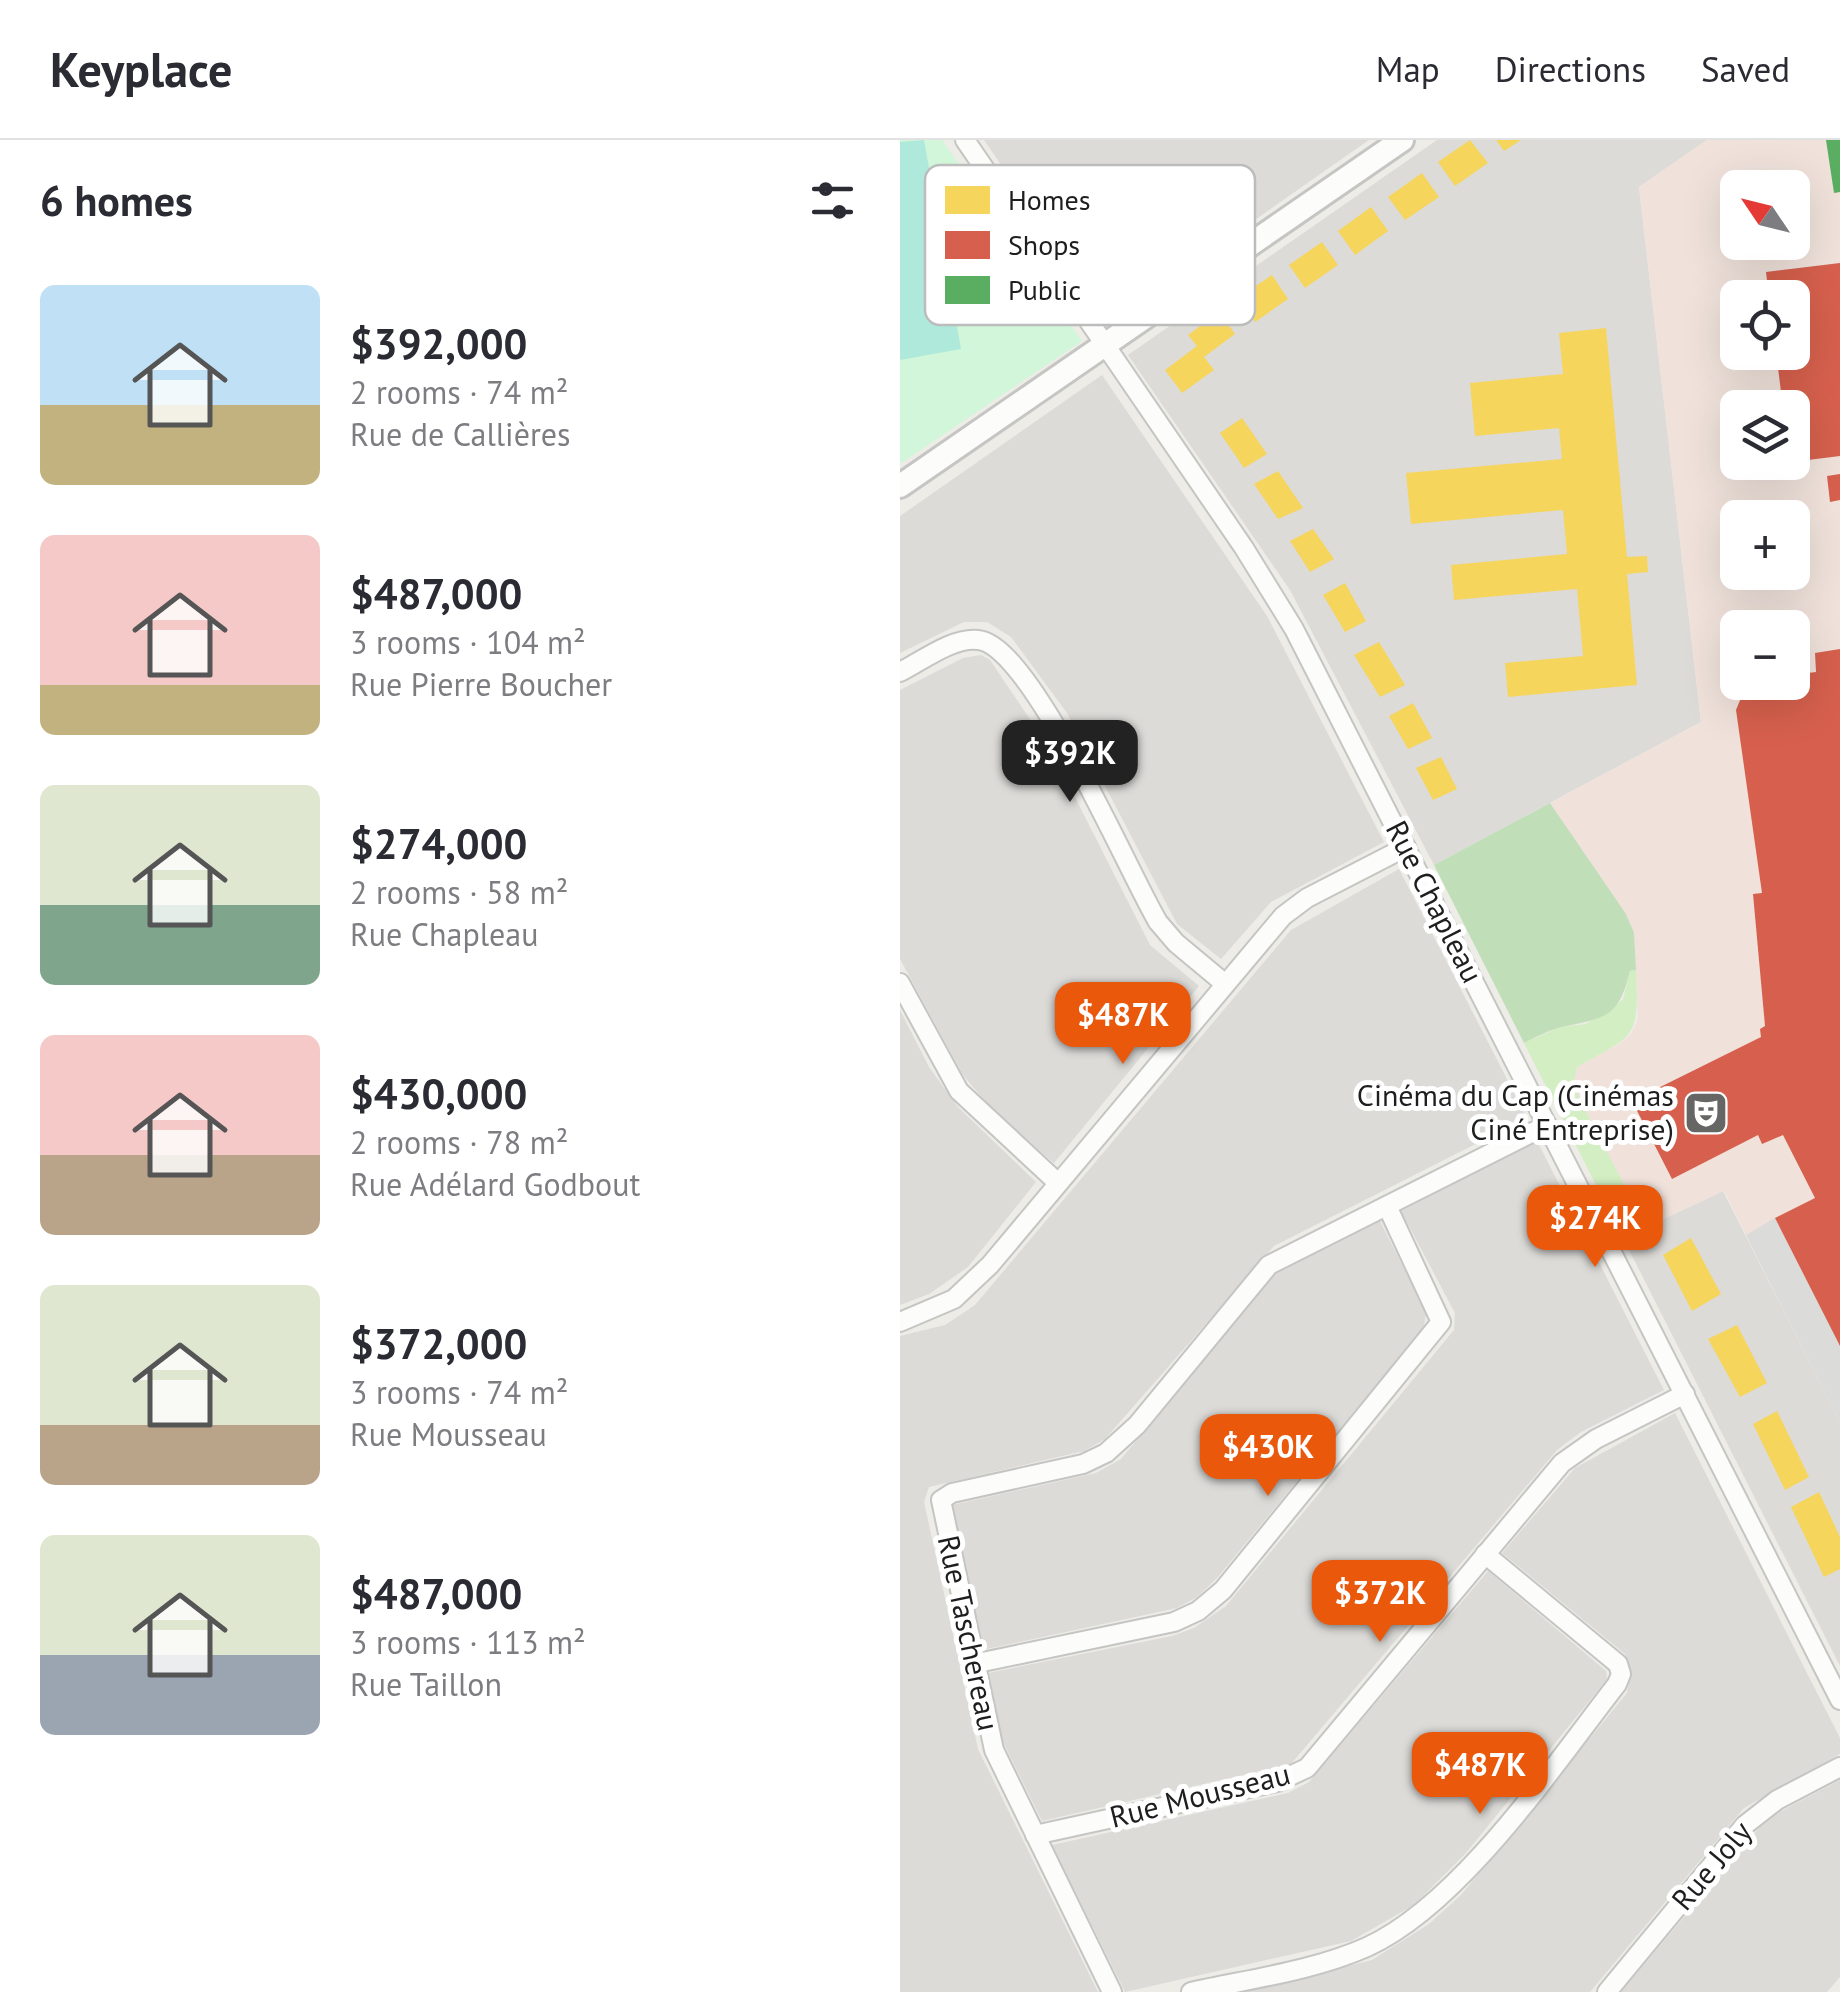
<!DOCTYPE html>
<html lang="en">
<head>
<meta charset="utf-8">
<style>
  :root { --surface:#fff; --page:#f2f2f3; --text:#2b2b33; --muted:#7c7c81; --line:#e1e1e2; --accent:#ea580c }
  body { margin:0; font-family:"PT Sans",sans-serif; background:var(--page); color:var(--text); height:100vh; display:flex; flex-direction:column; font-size:38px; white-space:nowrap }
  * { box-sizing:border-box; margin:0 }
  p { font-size:32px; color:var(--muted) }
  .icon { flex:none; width:55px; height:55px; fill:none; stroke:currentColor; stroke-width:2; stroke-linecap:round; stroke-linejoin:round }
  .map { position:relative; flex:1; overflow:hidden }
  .sheet { display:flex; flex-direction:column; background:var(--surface); width:900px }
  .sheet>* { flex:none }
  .needle { width:65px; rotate:305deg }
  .controls { position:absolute; left:820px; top:30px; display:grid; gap:20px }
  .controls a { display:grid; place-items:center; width:90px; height:90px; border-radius:15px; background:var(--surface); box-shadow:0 10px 40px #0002; font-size:50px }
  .price { position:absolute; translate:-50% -85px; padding:0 22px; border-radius:20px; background:var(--accent); color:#fff; font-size:32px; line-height:65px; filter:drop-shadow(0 2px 5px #0008) }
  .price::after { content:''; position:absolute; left:50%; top:60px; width:30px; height:22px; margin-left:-15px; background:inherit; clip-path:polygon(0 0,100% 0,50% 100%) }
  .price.active { background:#222; color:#fff }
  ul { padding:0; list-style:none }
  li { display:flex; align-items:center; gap:30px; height:250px; padding:0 40px }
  li span { display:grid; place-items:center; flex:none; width:280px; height:200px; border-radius:15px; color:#555 }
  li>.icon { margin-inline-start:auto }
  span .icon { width:120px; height:120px; fill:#fffc; stroke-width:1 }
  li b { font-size:42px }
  h2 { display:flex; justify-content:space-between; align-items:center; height:120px; padding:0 40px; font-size:42px }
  header { display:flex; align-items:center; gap:60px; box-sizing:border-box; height:140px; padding:0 50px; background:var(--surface); border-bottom:2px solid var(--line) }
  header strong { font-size:48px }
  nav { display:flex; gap:55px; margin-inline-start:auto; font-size:35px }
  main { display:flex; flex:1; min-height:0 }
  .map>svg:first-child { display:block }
  .residential { fill:#dcdbd8 }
  .commercial { fill:#f0e2db; fill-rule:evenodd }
  .grass { fill:#d2eec2 }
  .forest { fill:#c0dfb9 }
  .park { fill:#d2f6d9 }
  .pitch { fill:#aee9db }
  .parking { fill:#dbdbd9 }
  .homes { fill:#f6d55c }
  .shops { fill:#d6604d }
  .public { fill:#5aae61 }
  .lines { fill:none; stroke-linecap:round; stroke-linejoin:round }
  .minor-casing { stroke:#c5c5c3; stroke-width:22 }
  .tertiary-casing { stroke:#c5c5c3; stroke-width:28 }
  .minor { stroke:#fcfcfb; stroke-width:18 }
  .tertiary { stroke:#fcfcfb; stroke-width:22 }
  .labels { text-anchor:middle; stroke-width:10; stroke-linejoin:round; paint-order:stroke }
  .street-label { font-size:30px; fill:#1e1e1e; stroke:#fff }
  .poi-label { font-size:30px; fill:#1e1e1e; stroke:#fff; text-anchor:end }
  .key { fill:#fff; stroke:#bcbcbc; stroke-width:2.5 }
  .key-label { font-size:28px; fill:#1e1e1e }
</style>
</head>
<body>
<header>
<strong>Keyplace</strong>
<nav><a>Map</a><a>Directions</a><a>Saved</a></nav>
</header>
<main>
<section class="sheet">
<h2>6 homes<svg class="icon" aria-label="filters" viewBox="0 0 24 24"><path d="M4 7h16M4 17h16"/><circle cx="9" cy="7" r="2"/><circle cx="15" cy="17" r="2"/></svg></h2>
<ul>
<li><span style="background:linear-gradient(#bfe0f5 60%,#c2b280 0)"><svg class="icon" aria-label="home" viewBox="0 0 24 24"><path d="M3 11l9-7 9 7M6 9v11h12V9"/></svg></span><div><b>$392,000</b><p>2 rooms · 74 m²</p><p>Rue de Callières</p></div></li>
<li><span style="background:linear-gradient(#f6c9c9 75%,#c2b280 0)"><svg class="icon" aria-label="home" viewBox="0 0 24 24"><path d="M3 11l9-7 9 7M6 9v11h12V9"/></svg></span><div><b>$487,000</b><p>3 rooms · 104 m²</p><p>Rue Pierre Boucher</p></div></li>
<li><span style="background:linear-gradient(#dfe7d0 60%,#7fa58c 0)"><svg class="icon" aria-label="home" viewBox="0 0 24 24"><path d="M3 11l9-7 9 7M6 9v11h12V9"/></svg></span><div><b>$274,000</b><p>2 rooms · 58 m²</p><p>Rue Chapleau</p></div></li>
<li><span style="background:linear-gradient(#f6c9c9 60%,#b9a48a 0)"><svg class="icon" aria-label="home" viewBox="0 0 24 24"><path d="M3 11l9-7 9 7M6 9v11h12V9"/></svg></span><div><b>$430,000</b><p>2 rooms · 78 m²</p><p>Rue Adélard Godbout</p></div></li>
<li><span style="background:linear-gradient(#dfe7d0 70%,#b9a48a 0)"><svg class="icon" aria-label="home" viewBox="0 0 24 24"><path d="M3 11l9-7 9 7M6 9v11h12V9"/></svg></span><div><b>$372,000</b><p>3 rooms · 74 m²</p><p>Rue Mousseau</p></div></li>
<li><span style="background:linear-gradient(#dfe7d0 60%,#9aa5b1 0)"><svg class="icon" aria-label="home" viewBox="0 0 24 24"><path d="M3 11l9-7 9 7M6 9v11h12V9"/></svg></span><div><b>$487,000</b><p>3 rooms · 113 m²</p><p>Rue Taillon</p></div></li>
</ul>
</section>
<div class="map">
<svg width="940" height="1852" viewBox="0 0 940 1852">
  <rect width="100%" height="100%" fill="#edece7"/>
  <g class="residential">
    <polygon points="84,0 469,0 209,182"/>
    <polygon points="537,0 807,0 739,47 801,582 534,725 390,450 228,215"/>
    <polygon points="202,235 367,476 484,702 371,762 321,819 277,784 167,573 111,497 87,482 64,482 0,513 0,376"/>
    <polygon points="81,515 90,520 152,612 250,805 299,846 154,1023 94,972 63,935 0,819 0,550 63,518"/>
    <polygon points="499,729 627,978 374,1106 205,1299 184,1311 29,1347 24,1362 78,1609 198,1852 0,1852 0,1196 45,1185 75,1165 391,790"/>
    <polygon points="0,870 29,927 58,967 136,1042 68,1127 29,1154 0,1165"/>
    <polygon points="637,1001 764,1250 681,1292 657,1310 391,1624 142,1681 100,1596 88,1533 272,1496 294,1488 326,1466 554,1190 555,1173 501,1071"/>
    <polygon points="823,1051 940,1282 940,1526 723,1098"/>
    <polygon points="480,1081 526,1172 524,1187 317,1438 297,1457 277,1468 82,1510 52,1365 196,1333 221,1319 375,1134"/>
    <polygon points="775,1273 940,1598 940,1614 844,1668 690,1852 345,1852 472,1820 529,1784 561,1755 727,1553 731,1531 725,1514 602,1413 675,1328"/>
    <polygon points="588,1431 706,1531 707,1539 566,1713 514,1765 451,1801 225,1852 152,1705 388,1653 409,1642"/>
    <polygon points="940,1640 940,1837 927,1852 721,1852 859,1688 872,1676"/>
  </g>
  <path class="commercial" d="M807,0H940V1282L824,1051L746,1087L673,946L677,927L719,904L731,894L738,880L734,793L650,663L801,582L739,47ZM838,48H892V102H838ZM838,158H892V212H838ZM838,268H892V322H838ZM838,378H892V432H838ZM838,488H892V542H838Z"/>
  <path class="grass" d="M736,830C739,899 736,894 677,927L673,946L746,1087L723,1098L624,903L660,887L686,884L723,860L730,831Z"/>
  <path class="forest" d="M650,663L726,774L734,793L736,830L730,831C718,879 706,877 662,887C649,890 636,897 624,903L534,725Z"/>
  <polygon class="park" points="0,0 42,0 182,201 0,324"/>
  <polygon class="pitch" points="24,0 61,209 0,220 0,2"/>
  <polygon class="parking" points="875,1078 940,1206 940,1282 846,1095"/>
  <g class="homes">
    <polygon points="570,0 588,23 555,46 538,22"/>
    <polygon points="596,0 621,0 604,11"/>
    <polygon points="522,33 539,57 505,80 488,57"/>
    <polygon points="471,67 488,91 455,115 438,91"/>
    <polygon points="422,102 438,125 405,148 389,125"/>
    <polygon points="372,135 388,159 355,182 338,158"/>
    <polygon points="319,172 335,194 304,217 314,230 282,253 265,230 297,206 288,195"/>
    <polygon points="706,188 727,417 747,416 748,432 727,434 737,545 608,557 605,523 683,516 677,449 554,460 551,425 667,414 663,370 511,384 506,333 662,319 659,288 575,296 570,243 663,234 659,193"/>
    <polygon points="342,278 367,314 344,328 320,293"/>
    <polygon points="378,331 403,368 378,379 354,344"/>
    <polygon points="413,389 434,419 410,432 390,401"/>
    <polygon points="445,443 466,481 445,492 423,455"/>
    <polygon points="479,502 505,545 480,557 454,515"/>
    <polygon points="513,563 532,598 508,609 489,576"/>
    <polygon points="541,617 557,649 533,660 516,628"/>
    <polygon points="791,1098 821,1154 792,1171 763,1115"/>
    <polygon points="837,1185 867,1243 840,1257 808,1199"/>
    <polygon points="877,1271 909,1337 885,1350 853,1284"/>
    <polygon points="919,1352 940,1397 940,1429 924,1437 891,1367"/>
  </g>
  <g class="shops">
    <polygon points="940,123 940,316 892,322 892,268 883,268 876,212 892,212 892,158 869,158 866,132"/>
    <polygon points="940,334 940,360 930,362 927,336"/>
    <polygon points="940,509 940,1206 875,1078 915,1058 883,995 862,1004 858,995 772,1039 732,961 861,897 860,889 865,886 853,754 862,753 836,570 843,553 857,550 856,542 892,542 892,535 916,532 915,513"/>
  </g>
  <polygon class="public" points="926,0 940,0 940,52 934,53"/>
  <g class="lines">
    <defs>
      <g id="minor">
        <polyline points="65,0 344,408 394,489 940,1560"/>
        <path d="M0,532C22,521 53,497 78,500C131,504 228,732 258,782L276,803L324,843"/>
        <polyline points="0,843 59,951 158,1043"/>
        <polyline points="0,1182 54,1159 90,1125 383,776 407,758 506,707"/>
        <polyline points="73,1524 274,1482 298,1471 323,1450 541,1182 487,1066"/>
        <polyline points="135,1695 377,1642 407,1628 662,1323 696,1299 785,1254"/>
        <polyline points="212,1852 94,1610 41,1360 52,1353 183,1324 206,1313 237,1285 369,1125 647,985"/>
        <path d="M291,1852C349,1839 413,1831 467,1807C560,1765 654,1625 717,1544L721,1534L718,1524L585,1414"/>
        <polyline points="707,1852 845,1685 877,1660 940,1627"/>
      </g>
      <polyline id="tertiary" points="0,346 502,0"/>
    </defs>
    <use href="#minor" class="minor-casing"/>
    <use href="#tertiary" class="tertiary-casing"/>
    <use href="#minor" class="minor"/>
    <use href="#tertiary" class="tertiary"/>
  </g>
  <defs>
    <symbol id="theatre-square" viewBox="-11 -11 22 22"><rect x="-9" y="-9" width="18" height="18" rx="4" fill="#666664" stroke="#fff"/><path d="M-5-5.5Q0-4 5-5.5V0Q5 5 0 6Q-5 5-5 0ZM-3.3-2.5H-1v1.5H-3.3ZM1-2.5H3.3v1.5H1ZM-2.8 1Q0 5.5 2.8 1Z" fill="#fff"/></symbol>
  </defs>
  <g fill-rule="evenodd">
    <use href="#theatre-square" x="781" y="948" width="50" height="50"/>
  </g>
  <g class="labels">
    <g class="street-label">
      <text transform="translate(534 762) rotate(63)" y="10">Rue Chapleau</text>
      <text transform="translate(68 1493) rotate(78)" y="10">Rue Taschereau</text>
      <text transform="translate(300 1656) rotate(-14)" y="10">Rue Mousseau</text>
      <text transform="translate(812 1726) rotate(-50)" y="10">Rue Joly</text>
    </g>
    <g class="poi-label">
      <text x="774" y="966">Cinéma du Cap (Cinémas<tspan x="774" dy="34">Ciné Entreprise)</tspan></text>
    </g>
  </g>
  <rect x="25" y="25" width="330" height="160" rx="15" class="key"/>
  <rect x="45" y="46" width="45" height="28" fill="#f6d55c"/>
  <rect x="45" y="91" width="45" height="28" fill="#d6604d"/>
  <rect x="45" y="136" width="45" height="28" fill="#5aae61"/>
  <g class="key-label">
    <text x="108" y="70">Homes</text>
    <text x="108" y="115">Shops</text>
    <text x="108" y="160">Public</text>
  </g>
</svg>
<div class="controls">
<a><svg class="needle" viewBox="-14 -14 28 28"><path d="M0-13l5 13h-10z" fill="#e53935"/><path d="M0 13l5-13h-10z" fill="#7c7c81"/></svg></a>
<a><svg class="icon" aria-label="locate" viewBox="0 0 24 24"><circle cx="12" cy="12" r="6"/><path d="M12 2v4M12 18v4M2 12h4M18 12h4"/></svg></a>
<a><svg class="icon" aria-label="layers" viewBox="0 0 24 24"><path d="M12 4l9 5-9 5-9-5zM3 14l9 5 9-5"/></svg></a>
<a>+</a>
<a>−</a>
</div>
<b class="price active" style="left:170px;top:665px">$392K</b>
<b class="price" style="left:223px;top:927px">$487K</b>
<b class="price" style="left:695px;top:1130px">$274K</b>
<b class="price" style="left:368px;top:1359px">$430K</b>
<b class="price" style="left:480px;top:1505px">$372K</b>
<b class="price" style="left:580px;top:1677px">$487K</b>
</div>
</main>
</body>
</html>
